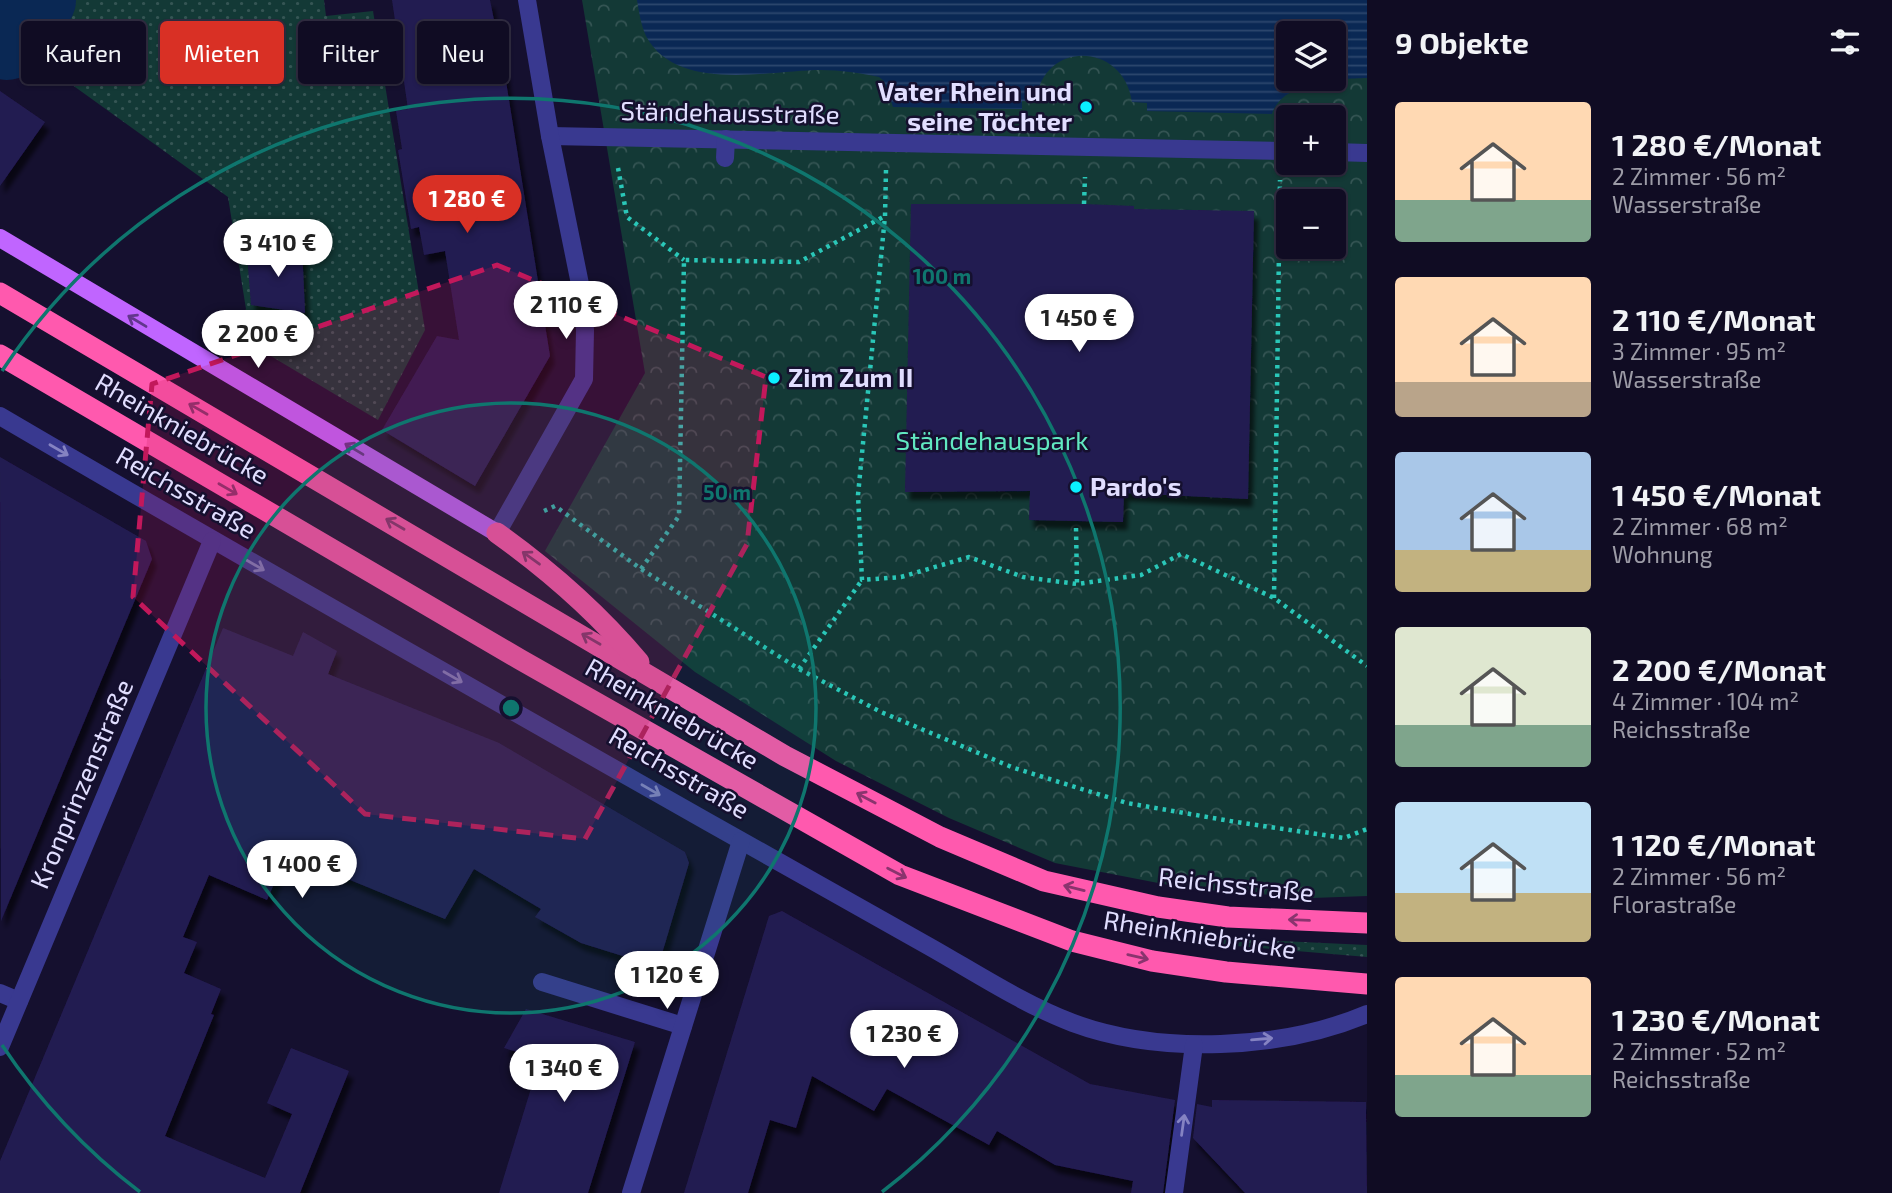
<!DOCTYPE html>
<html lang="de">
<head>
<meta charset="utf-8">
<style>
  :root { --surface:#100c23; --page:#19152b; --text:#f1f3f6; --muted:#9c9ba6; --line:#302c41; --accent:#d93025 }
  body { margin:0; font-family:"Exo 2",sans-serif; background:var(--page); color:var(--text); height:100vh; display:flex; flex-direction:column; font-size:26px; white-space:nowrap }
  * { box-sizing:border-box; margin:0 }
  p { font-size:23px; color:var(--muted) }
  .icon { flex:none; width:38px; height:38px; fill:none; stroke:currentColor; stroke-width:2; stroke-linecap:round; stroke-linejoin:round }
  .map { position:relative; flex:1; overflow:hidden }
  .details { display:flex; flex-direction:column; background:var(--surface); width:525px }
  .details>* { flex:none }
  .guide { position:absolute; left:21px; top:21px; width:665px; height:63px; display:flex; gap:14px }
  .tools { position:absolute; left:1276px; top:21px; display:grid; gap:14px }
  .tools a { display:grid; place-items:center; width:70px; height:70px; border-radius:7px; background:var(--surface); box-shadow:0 2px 5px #0004,0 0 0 2px var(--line); font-size:35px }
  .price { position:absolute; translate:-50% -60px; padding:0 16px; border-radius:24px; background:#fff; color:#222; font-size:23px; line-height:46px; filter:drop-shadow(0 2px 4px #0008) }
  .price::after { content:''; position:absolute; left:50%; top:42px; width:21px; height:16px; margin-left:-10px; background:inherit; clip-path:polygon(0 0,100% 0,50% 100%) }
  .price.on { background:var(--accent); color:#fff }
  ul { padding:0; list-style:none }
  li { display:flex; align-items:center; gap:21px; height:175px; padding:0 28px }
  li span { display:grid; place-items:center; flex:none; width:196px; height:140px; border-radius:7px; color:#555 }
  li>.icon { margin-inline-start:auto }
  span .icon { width:84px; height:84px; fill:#fffc; stroke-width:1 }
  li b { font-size:30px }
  h2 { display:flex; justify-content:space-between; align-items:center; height:84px; padding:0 28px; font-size:30px }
  .pill { padding:0 24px; border-radius:7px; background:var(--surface); box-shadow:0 2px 5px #0004,0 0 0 2px var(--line); font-size:24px; line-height:63px }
  .pill.on { background:var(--accent); color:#fff }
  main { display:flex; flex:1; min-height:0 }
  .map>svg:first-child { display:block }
  .grass { fill:url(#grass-dots) }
  .park { fill:url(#park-crowns); fill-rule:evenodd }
  .water { fill:url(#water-rules); fill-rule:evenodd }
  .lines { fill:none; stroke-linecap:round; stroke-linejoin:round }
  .river { stroke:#0a2854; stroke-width:74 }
  .building { fill:#241b51; filter:url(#shadow) }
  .path { stroke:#2ac7b8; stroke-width:4.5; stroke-dasharray:3.5 5; stroke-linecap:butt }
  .minor { stroke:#393990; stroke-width:18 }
  .major { stroke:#c065ff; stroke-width:18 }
  .highway { stroke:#ff59ae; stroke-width:21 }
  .oneway { stroke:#62368d }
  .oneway2 { stroke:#8a346e }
  .oneway3 { stroke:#8583c2 }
  .marked { fill:#c2185b; fill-opacity:0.2; stroke:#c2185b; stroke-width:5; stroke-dasharray:14 9; stroke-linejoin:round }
  .ring { fill:none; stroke:#0f766e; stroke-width:3.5 }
  .poi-dot { fill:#0aefff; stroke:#15102f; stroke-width:2.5 }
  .labels { text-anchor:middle; stroke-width:5; stroke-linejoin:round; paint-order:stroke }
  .poi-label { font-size:26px; font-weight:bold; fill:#e1deff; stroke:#15102f; text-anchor:start }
  .street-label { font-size:26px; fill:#e1deff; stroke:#15102f }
  .park-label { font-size:26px; fill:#61e8c1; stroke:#15102f }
  .centre { fill:#0f766e; stroke:#15102f; stroke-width:3.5 }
  .ring-label { font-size:21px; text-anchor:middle; font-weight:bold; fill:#0f766e; stroke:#15102f; stroke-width:5; stroke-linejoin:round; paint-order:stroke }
</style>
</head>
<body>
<main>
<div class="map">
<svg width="1367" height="1193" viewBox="0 0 1367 1193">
  <defs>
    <pattern id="grass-dots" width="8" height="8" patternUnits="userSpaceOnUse" patternTransform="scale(1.75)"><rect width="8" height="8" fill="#133936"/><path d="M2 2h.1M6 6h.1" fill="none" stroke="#355554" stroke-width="1.8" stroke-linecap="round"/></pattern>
    <pattern id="park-crowns" width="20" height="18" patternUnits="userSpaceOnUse" patternTransform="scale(1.75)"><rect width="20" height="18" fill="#133936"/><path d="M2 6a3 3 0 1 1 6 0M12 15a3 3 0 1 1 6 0" fill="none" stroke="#355554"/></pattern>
    <pattern id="water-rules" width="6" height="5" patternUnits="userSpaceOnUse" patternTransform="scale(1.75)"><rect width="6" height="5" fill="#0a2854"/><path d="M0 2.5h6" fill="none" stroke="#2d476e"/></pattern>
    <filter id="shadow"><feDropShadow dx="4.5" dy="8" stdDeviation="2" flood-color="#0009"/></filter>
  </defs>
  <rect width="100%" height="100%" fill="#15102f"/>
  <g class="grass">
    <polygon points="30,0 324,0 326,16 373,11 425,330 378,420 232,333 246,309 228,197 7,38"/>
    <polygon points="1213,938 1367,945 1367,957 1213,944"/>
  </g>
  <path class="park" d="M582,0H1367V896L1312,898L1184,888L1055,863L949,818L836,761L695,672L545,551L645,373ZM1288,33H1334V79H1288ZM1288,117H1334V163H1288ZM1288,201H1334V247H1288Z"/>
  <path class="water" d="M637,0H1367V78C1337,79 1284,80 1272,114L1147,111V103L1132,102C1124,42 1043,39 1036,101H1022V109L893,107L884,81L879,77C860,73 840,70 821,70C770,70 677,94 646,36C641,25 639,12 637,0ZM1288,33H1334V79H1288Z"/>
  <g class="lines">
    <polyline class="river" points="7,43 39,0"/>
  </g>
  <g class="building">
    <polygon points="392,0 490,0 505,75 550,356 475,486 382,430 437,336 459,340 445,251 424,255 419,227 411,229 398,150 402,149 396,111 408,109"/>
    <polygon points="0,91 45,122 0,186"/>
    <polygon points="911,204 1084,204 1134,206 1134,209 1254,211 1248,499 1124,493 1123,522 1029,520 1030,491 905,492"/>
    <polygon points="302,245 305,313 251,305 247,254"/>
    <polygon points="0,457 146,541 152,559 1,921"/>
    <polygon points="223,628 293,656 303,632 337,651 328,674 499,743 685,852 689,863 658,967 581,943 535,917 541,909 474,869 445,919 287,854 267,900 209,875 183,937 197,942 184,973 221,989 211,1014 214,1015 165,1136 265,1178 292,1114 267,1103 291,1048 349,1071 300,1193 0,1193 0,1161"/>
    <polygon points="782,911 1090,1084 1175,1100 1163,1193 1131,1193 1133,1181 1055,1165 997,1131 989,1145 887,1089 874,1111 812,1076 796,1128 770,1120 748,1193 684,1193 769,916"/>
    <polygon points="526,1009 635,1042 588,1193 499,1193 540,1059 504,1048"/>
    <polygon points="1212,1100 1366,1102 1367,1193 1245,1193 1193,1138 1197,1104 1212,1107"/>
  </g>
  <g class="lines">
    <g class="path">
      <polyline points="618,168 627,217 684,260"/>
      <polyline points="886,170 885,216 858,495 862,580 901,577 969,557 1023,577 1077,584 1141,575 1181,554 1274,598 1367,666"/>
      <polyline points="1084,204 1085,177"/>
      <polyline points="544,511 555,506 641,569 799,669 881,712 1014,768 1127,803 1236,822 1344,838 1367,829"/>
      <polyline points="1076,528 1077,584"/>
      <polyline points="641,569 679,516 684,260 799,262 885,216"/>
      <polyline points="1274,598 1280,180"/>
      <polyline points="799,669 862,580"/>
    </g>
    <g class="minor">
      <polyline points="550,136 1288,151"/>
      <polyline points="1334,152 1367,153"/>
      <polyline points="725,158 726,139"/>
      <path d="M0,416C235,554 472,688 708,822C782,864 856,905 930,947C976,973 1023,1004 1073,1023C1160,1055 1282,1050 1367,1014"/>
      <polyline points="497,533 584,379 585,330 581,289 550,136 527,0"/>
      <polyline points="542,982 683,1026"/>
      <polyline points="0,993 19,1001"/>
      <polyline points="0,1047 212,541"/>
      <polyline points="631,1193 741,841"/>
      <polyline points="1174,1193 1194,1045"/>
    </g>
    <polyline class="major" points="0,238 497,533"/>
    <g class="highway">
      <polyline points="0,293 785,756 940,837 1044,881 1158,907 1228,917 1367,923"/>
      <polyline points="0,355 521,660 900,875 1072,941 1152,961 1226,972 1367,984"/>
      <path d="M497,533C550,571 597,612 639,662"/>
    </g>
  </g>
  <defs><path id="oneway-shaft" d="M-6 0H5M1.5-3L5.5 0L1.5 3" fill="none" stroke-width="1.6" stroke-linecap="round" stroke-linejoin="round" transform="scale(1.75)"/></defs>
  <g class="oneway">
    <use href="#oneway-shaft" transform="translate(137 321) rotate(-149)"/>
    <use href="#oneway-shaft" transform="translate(354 449) rotate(-149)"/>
  </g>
  <g class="oneway2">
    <use href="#oneway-shaft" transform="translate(198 409) rotate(-150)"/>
    <use href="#oneway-shaft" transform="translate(228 489) rotate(30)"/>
    <use href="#oneway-shaft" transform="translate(395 524) rotate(-150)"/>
    <use href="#oneway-shaft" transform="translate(531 558) rotate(-144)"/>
    <use href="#oneway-shaft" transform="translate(591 639) rotate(-150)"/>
    <use href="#oneway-shaft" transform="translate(866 798) rotate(-152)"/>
    <use href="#oneway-shaft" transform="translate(897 873) rotate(27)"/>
    <use href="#oneway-shaft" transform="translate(1074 888) rotate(-166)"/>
    <use href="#oneway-shaft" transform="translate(1299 920) rotate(-178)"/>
    <use href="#oneway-shaft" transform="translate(1138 957) rotate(13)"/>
  </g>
  <g class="oneway3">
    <use href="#oneway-shaft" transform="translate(59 450) rotate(30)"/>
    <use href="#oneway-shaft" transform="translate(255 565) rotate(30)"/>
    <use href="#oneway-shaft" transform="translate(453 677) rotate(30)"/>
    <use href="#oneway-shaft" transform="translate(651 790) rotate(30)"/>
    <use href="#oneway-shaft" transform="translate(1262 1039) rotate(-5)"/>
    <use href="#oneway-shaft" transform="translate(1183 1125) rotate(-82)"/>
  </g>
  <path class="marked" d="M497,265L766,377L747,544L585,839L365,814L133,597L152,384Z"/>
  <circle cx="511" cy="708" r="305" fill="#0f766e" fill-opacity=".12"/>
  <g class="ring">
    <circle cx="511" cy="708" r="305"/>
    <path d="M140 1192A610 610 0 0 1 2 1045M2 371A610 610 0 1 1 882 1192"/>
  </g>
  <g class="poi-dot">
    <circle cx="1086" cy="107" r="7"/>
    <circle cx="774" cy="378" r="7"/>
    <circle cx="1076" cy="487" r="7"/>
  </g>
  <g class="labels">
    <g class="poi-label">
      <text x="1072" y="101" text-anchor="end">Vater Rhein und<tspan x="1072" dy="30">seine Töchter</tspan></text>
      <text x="788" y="387">Zim Zum II</text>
      <text x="1090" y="496">Pardo's</text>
    </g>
    <g class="street-label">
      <text transform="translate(730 113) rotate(1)" y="9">Ständehausstraße</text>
      <text transform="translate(182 429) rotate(30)" y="9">Rheinkniebrücke</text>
      <text transform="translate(186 493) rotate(30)" y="9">Reichsstraße</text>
      <text transform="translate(672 714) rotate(30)" y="9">Rheinkniebrücke</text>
      <text transform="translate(679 773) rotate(30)" y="9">Reichsstraße</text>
      <text transform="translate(82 784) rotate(-67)" y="9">Kronprinzenstraße</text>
      <text transform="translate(1236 885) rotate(6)" y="9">Reichsstraße</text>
      <text transform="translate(1200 935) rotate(9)" y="9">Rheinkniebrücke</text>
    </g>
    <g class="park-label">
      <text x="992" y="450">Ständehauspark</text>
    </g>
  </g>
  <circle cx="511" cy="708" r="10" class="centre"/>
  <g class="ring-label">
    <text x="942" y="284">100 m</text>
    <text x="727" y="500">50 m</text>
  </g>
</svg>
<div class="tools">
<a><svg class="icon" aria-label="layers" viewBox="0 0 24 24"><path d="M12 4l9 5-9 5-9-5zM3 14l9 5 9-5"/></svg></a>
<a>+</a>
<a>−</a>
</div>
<b class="price on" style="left:467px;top:235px">1 280 €</b>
<b class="price" style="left:278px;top:279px">3 410 €</b>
<b class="price" style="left:566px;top:341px">2 110 €</b>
<b class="price" style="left:1079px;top:354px">1 450 €</b>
<b class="price" style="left:258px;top:370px">2 200 €</b>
<b class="price" style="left:302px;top:900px">1 400 €</b>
<b class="price" style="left:667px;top:1011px">1 120 €</b>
<b class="price" style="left:904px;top:1070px">1 230 €</b>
<b class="price" style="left:564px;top:1104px">1 340 €</b>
<div class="guide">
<a class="pill">Kaufen</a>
<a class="pill on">Mieten</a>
<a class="pill">Filter</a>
<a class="pill">Neu</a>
</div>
</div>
<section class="details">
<h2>9 Objekte<svg class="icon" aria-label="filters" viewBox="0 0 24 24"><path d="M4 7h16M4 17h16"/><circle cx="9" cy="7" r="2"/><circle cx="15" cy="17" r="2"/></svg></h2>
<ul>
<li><span style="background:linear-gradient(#ffd9b3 70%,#7fa58c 0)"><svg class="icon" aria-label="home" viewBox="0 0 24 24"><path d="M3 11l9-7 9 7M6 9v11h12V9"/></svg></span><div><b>1 280 €/Monat</b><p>2 Zimmer · 56 m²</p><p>Wasserstraße</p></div></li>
<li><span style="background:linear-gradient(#ffd9b3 75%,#b9a48a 0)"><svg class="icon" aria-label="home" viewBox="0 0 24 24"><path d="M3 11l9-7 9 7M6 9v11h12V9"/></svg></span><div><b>2 110 €/Monat</b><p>3 Zimmer · 95 m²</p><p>Wasserstraße</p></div></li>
<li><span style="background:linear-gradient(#a9c7e8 70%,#c2b280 0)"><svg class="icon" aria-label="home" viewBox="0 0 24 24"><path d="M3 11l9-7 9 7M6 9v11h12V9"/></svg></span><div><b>1 450 €/Monat</b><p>2 Zimmer · 68 m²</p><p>Wohnung</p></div></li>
<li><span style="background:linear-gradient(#dfe7d0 70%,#7fa58c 0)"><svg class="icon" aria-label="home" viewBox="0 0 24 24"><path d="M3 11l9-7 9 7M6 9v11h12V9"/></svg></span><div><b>2 200 €/Monat</b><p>4 Zimmer · 104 m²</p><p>Reichsstraße</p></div></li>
<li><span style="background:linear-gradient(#bfe0f5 65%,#c2b280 0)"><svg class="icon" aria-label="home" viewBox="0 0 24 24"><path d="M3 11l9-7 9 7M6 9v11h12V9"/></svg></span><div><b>1 120 €/Monat</b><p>2 Zimmer · 56 m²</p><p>Florastraße</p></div></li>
<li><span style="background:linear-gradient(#ffd9b3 70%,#7fa58c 0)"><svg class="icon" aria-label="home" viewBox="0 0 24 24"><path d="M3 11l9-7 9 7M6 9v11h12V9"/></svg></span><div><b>1 230 €/Monat</b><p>2 Zimmer · 52 m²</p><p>Reichsstraße</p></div></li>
</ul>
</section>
</main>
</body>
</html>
